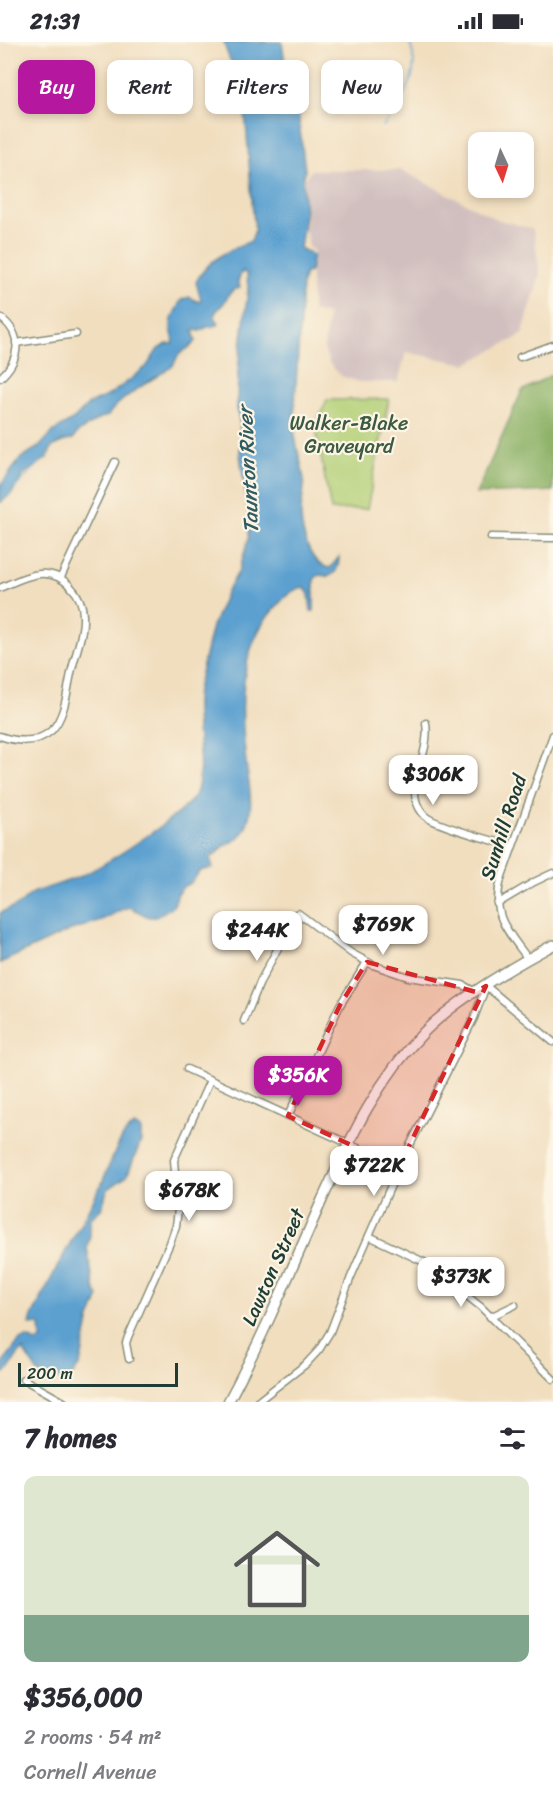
<!DOCTYPE html>
<html lang="en">
<head>
<meta charset="utf-8">
<style>
  :root { --surface:#fff; --page:#f7f7f7; --text:#2b2b33; --muted:#7c7c81; --accent:#b5179e }
  body { margin:0; font-family:Sriracha,sans-serif; background:var(--page); color:var(--text); height:100vh; display:flex; flex-direction:column; font-size:22px; white-space:nowrap }
  * { box-sizing:border-box; margin:0 }
  p { font-size:20px; color:var(--muted) }
  .icon { flex:none; width:33px; height:33px; fill:none; stroke:currentColor; stroke-width:2; stroke-linecap:round; stroke-linejoin:round }
  .map { position:relative; height:1360px; overflow:hidden }
  .sheet { display:flex; flex-direction:column; background:var(--surface); flex:1 }
  .sheet>* { flex:none }
  .top-card { position:absolute; left:18px; top:18px; width:518px; height:54px; display:flex; gap:12px }
  .needle { width:39px; rotate:176deg }
  .controls { position:absolute; left:468px; top:90px; display:grid; gap:12px }
  .controls a { display:grid; place-items:center; width:66px; height:66px; border-radius:12px; background:var(--surface); box-shadow:0 3px 9px #0003; font-size:30px }
  .scale { position:absolute; left:18px; bottom:15px; width:160px; box-sizing:border-box; padding-left:6px; border:3px solid #1f3d34; border-top:0; font-size:16px; line-height:21px; white-space:nowrap; color:#1f3d34; -webkit-text-stroke:4px #fcf5e5; paint-order:stroke }
  .price { position:absolute; translate:-50% -51px; padding:0 14px; border-radius:12px; background:#fff; color:#222; font-size:20px; line-height:39px; filter:drop-shadow(0 2px 3px #0008) }
  .price::after { content:''; position:absolute; left:50%; top:36px; width:18px; height:14px; margin-left:-9px; background:inherit; clip-path:polygon(0 0,100% 0,50% 100%) }
  .price.selected { background:var(--accent); color:#fff }
  ul { padding:0; list-style:none }
  li { display:grid; align-content:center; gap:12px; height:318px; padding:0 24px }
  li span { display:grid; place-items:center; height:186px; border-radius:12px; color:#555 }
  li>.icon { margin-inline-start:auto }
  span .icon { width:108px; height:108px; fill:#fffc; stroke-width:1 }
  li b { font-size:26px }
  h2 { display:flex; justify-content:space-between; align-items:center; height:72px; padding:0 24px; font-size:26px }
  .tag { padding:0 21px; border-radius:12px; background:var(--surface); box-shadow:0 3px 9px #0003; font-size:21px; line-height:54px }
  .tag.selected { background:var(--accent); color:#fff }
  .status { display:flex; justify-content:space-between; align-items:center; height:42px; padding:0 30px; background:var(--surface); direction:ltr }
  .status svg { height:16px; fill:currentColor }
  .map>svg:first-child { display:block }
  .industrial { fill:#d1bfbf }
  .green { fill:#b2cf76; stroke:#688655; stroke-width:1.5 }
  .forest { fill:#8db267; stroke:#56784e; stroke-width:1.5 }
  .water { fill:#5ba0d0; stroke:#3d6e82; stroke-width:1.5 }
  .lines { fill:none; stroke-linecap:round; stroke-linejoin:round }
  .stream { stroke:#5ba0d0; stroke-width:1.5 }
  .minor-casing { stroke:#888e7a; stroke-width:9 }
  .primary-casing { stroke:#888e7a; stroke-width:12 }
  .minor { stroke:#fff; stroke-width:6 }
  .primary { stroke:#fff; stroke-width:9 }
  .marked { fill:#d62828; fill-opacity:0.2; stroke:#d62828; stroke-width:4.5; stroke-dasharray:12 8; stroke-linejoin:round }
  .labels { text-anchor:middle; stroke-width:4.5; stroke-linejoin:round; paint-order:stroke }
  .park-label { font-size:20px; fill:#3c5a41; stroke:#fcf5e5 }
  .street-label { font-size:20px; fill:#1f3d34; stroke:#fcf5e5 }
  .water-label { font-size:21px; font-style:italic; fill:#315b63; stroke:#fcf5e5 }
</style>
</head>
<body>
<div class="status"><b>21:31</b><svg viewBox="0 0 49 12"><path d="M0 12V9h3v3zM5 12V6h3v6zM10 12V3h3v9zM15 12V0h3v12zM26 1h20v11H26zM47 4h2v5h-2z"/></svg></div>
<div class="map">
<svg width="553" height="1360" viewBox="0 0 553 1360">
  <rect width="100%" height="100%" fill="#fcf5e5"/>
  <filter id="ink" filterUnits="userSpaceOnUse"><feTurbulence type="fractalNoise" baseFrequency=".0167" numOctaves="2"/><feDisplacementMap in="SourceGraphic" scale="12" xChannelSelector="R" yChannelSelector="G"/><feConvolveMatrix kernelMatrix="1 2 1 2 8 2 1 2 1" color-interpolation-filters="sRGB"/></filter>
  <filter id="wash" filterUnits="userSpaceOnUse"><feTurbulence type="fractalNoise" baseFrequency=".008" numOctaves="4" result="noise"/><feDisplacementMap in="SourceGraphic" scale="24" xChannelSelector="R" yChannelSelector="G"/><feGaussianBlur stdDeviation="1.35" result="paint"/><feColorMatrix in="noise" values="0 0 0 0 0 0 0 0 0 0 0 0 0 0 0 0 0 1.4 0 .05"/><feComposite in="paint" operator="in"/></filter>
  <g filter="url(#wash)">
    <rect width="100%" height="100%" fill="#f1debf"/>
    <polygon class="industrial" points="311,128 401,128 496,177 533,187 540,233 522,293 466,322 406,310 398,340 359,340 341,334 329,321 324,306 328,273 312,269 311,234 315,211 309,204 305,187 307,174 304,139"/>
    <polygon class="green" points="389,357 367,467 331,468 317,394 318,378 327,358"/>
    <polygon class="forest" points="553,332 553,449 476,452 522,349"/>
    <g class="water">
      <path d="M224,0H282L288,42L300,64L299,80L305,129L303,139L305,173L300,206L313,213L310,230L305,231L302,241C300,287 296,333 294,379C293,399 302,419 304,438C305,451 300,463 301,475C302,492 310,524 330,526L339,515C339,522 337,533 328,534C325,534 322,533 319,533L314,537V569H311L309,552L304,545C291,547 283,557 275,566C237,606 240,669 246,720C248,739 254,760 248,779C245,789 241,796 232,800C228,802 226,802 224,804C219,809 216,813 210,816L213,826L200,829L191,841L184,844L178,851L174,863L156,875H149L129,865C121,867 115,871 108,875C95,881 84,884 71,888L0,921V871C6,868 16,865 21,861C26,857 28,853 35,850C51,844 68,840 83,833C104,823 192,769 197,749C205,718 192,680 197,648L212,584L227,549L239,529L249,495V475L240,412V382L237,366L238,328L248,248L247,232L242,229L238,239L240,246C228,248 229,254 223,262C219,267 216,267 214,274L219,281L218,283L207,285L200,289L193,288L196,299C191,306 183,308 178,314C175,318 175,323 170,326C155,336 116,358 108,374L100,376L78,390L73,397L62,400L52,405L47,416L24,432L12,451L0,461V444L21,416L40,404L54,389L74,377L89,362L109,353L131,337L147,324L158,307L167,302H173C175,295 172,294 171,287C170,276 177,267 181,258L189,255L199,260L201,258L196,240C208,217 229,208 251,199L255,188C249,141 249,94 242,47C239,30 227,18 224,0Z"/>
      <path d="M135,1084L141,1087V1099L127,1134L107,1148L102,1166L90,1177V1193L87,1206L95,1249L99,1254L89,1280L80,1323L74,1331L66,1336L52,1337L38,1331L23,1308C13,1314 13,1328 1,1333C0,1320 13,1308 20,1298L27,1296L37,1300L41,1297L40,1282L30,1283L31,1277C52,1232 77,1190 99,1147C108,1129 113,1109 125,1092C128,1088 131,1086 135,1084Z"/>
    </g>
    <g class="lines">
      <g class="stream">
        <path d="M383,85C400,59 424,33 409,0"/>
        <polyline points="15,446 40,420"/>
      </g>
    </g>
  </g>
  <g filter="url(#ink)">
    <g class="lines">
      <defs>
        <g id="minor">
          <path d="M0,275C24,293 20,318 0,336"/>
          <polyline points="16,301 76,292"/>
          <polyline points="520,315 553,303"/>
          <polyline points="491,495 553,496"/>
          <polyline points="61,535 115,420"/>
          <path d="M0,546C25,535 48,521 71,545C78,552 83,563 83,574C84,591 76,610 72,627C67,647 66,673 52,688C37,702 17,700 0,694"/>
          <path d="M426,681C429,703 420,719 416,740C413,752 416,765 425,774C436,784 495,799 512,804"/>
          <polyline points="497,862 534,840 553,831"/>
          <path d="M528,917C507,888 491,874 501,837L553,693"/>
          <polyline points="244,979 261,938 296,872 298,871 351,911 373,923 408,935 463,943 475,950"/>
          <polyline points="187,1027 399,1125"/>
          <polyline points="288,1074 340,963 367,920"/>
          <polyline points="369,1194 424,1220 481,1265 553,1337"/>
          <polyline points="490,1275 515,1263"/>
          <polyline points="129,1317 126,1301 128,1295 170,1201 176,1184 178,1167 174,1118 210,1038"/>
          <polyline points="23,1337 64,1360"/>
          <polyline points="257,1360 306,1322 319,1308 330,1290 351,1235 399,1125 474,976 486,944 553,1000"/>
        </g>
        <path id="primary" d="M228,1360C263,1295 292,1226 322,1158C351,1095 376,1039 425,989C458,956 512,925 553,903"/>
      </defs>
      <use href="#minor" class="minor-casing"/>
      <use href="#primary" class="primary-casing"/>
      <use href="#minor" class="minor"/>
      <use href="#primary" class="primary"/>
    </g>
  </g>
  <path class="marked" d="M367,920L476,950L486,944L399,1125L288,1074L340,963Z"/>
  <g class="labels">
    <g class="park-label">
      <text x="349" y="388">Walker-Blake<tspan x="349" dy="23">Graveyard</tspan></text>
    </g>
    <g class="street-label">
      <text transform="translate(503 785) rotate(-72)" y="7">Sunhill Road</text>
      <text transform="translate(273 1225) rotate(-66)" y="7">Lawton Street</text>
    </g>
    <g class="water-label">
      <text transform="translate(248 428) rotate(-93)" y="7">Taunton River</text>
    </g>
  </g>
</svg>
<div class="controls">
<a><svg class="needle" viewBox="-14 -14 28 28"><path d="M0-13l5 13h-10z" fill="#e53935"/><path d="M0 13l5-13h-10z" fill="#7c7c81"/></svg></a>
</div>
<div class="scale">200 m</div>
<b class="price" style="left:433px;top:764px">$306K</b>
<b class="price" style="left:383px;top:914px">$769K</b>
<b class="price" style="left:257px;top:920px">$244K</b>
<b class="price selected" style="left:298px;top:1065px">$356K</b>
<b class="price" style="left:374px;top:1155px">$722K</b>
<b class="price" style="left:189px;top:1180px">$678K</b>
<b class="price" style="left:461px;top:1266px">$373K</b>
<div class="top-card">
<a class="tag selected">Buy</a>
<a class="tag">Rent</a>
<a class="tag">Filters</a>
<a class="tag">New</a>
</div>
</div>
<section class="sheet">
<h2>7 homes<svg class="icon" aria-label="filters" viewBox="0 0 24 24"><path d="M4 7h16M4 17h16"/><circle cx="9" cy="7" r="2"/><circle cx="15" cy="17" r="2"/></svg></h2>
<ul>
<li><span style="background:linear-gradient(#dfe7d0 75%,#7fa58c 0)"><svg class="icon" aria-label="home" viewBox="0 0 24 24"><path d="M3 11l9-7 9 7M6 9v11h12V9"/></svg></span><div><b>$356,000</b><p>2 rooms · 54 m²</p><p>Cornell Avenue</p></div></li>
</ul>
</section>
</body>
</html>
